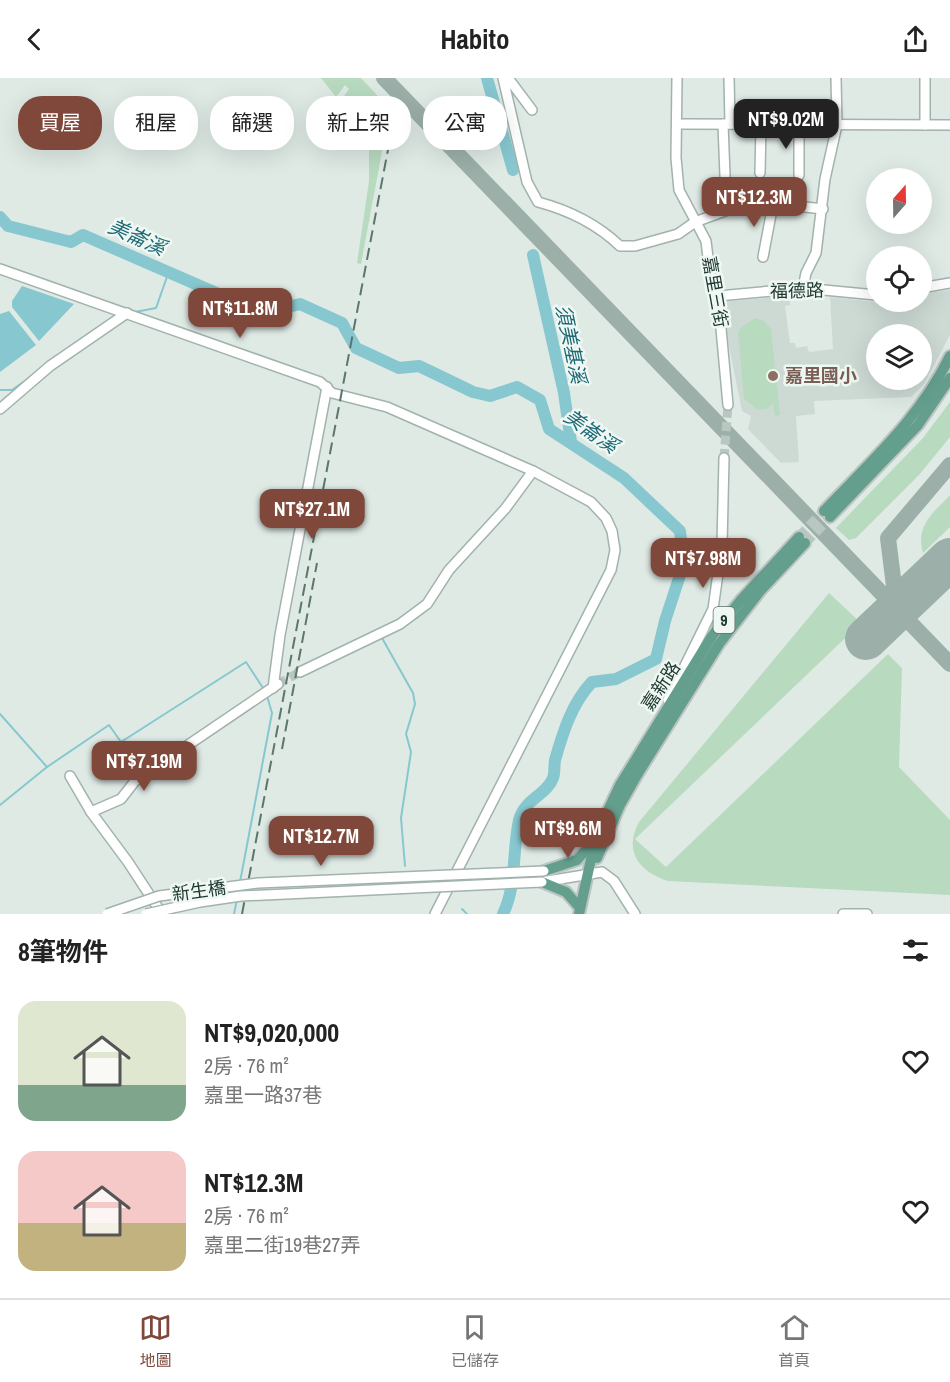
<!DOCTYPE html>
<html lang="zh-TW">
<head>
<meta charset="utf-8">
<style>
  :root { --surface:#fff; --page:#f2f2f2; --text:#222; --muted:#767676; --line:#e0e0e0; --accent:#7f483a }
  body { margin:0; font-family:"Archivo Narrow","Noto Sans TC",sans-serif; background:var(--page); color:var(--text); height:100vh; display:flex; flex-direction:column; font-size:22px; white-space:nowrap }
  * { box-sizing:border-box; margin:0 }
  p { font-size:20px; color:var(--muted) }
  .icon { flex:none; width:33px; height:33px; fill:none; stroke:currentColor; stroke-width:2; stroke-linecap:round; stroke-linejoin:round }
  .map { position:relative; height:836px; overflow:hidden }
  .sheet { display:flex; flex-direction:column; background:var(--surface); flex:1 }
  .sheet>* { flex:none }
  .guide { position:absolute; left:18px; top:18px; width:600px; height:54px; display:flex; gap:12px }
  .needle { width:39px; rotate:20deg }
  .fabs { position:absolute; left:866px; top:90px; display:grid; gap:12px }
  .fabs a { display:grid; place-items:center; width:66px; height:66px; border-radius:50%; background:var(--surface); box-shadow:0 6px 24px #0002; font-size:30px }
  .price { position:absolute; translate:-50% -51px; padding:0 14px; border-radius:12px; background:var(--accent); color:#fff; font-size:20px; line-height:39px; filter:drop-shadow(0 2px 3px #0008) }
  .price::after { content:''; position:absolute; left:50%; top:36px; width:18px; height:14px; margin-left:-9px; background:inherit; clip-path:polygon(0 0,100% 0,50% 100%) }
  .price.active { background:#222; color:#fff }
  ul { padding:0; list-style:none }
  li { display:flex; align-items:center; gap:18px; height:150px; padding:0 18px }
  li span { display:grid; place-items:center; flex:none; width:168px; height:120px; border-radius:18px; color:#555 }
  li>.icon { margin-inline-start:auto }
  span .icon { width:72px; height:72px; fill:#fffc; stroke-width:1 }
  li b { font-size:26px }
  h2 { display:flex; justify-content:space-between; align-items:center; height:72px; padding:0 18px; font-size:26px }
  .chip { padding:0 21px; border-radius:24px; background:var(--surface); box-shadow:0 6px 24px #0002; font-size:21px; line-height:54px }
  .chip.active { background:var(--accent); color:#fff }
  header { display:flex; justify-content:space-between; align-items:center; height:78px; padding:0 18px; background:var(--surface); font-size:27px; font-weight:700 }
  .menu { display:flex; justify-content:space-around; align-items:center; height:84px; border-top:2px solid var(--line); background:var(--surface); font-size:16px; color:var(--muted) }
  .menu a { display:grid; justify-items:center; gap:3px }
  .menu .active { color:var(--accent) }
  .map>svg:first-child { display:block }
  .built { fill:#cddad4; fill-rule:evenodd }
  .green { fill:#b8dbc0 }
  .water { fill:#87c7cf }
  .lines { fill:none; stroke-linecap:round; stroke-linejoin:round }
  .stream { stroke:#87c7cf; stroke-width:2 }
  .river { stroke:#87c7cf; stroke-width:12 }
  .taxiway { stroke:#9cb0a9; stroke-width:16 }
  .runway { stroke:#9cb0a9; stroke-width:42 }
  .minor-tunnel { stroke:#b9c7c1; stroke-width:9; stroke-dasharray:9 4.5; stroke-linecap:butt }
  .major-tunnel { stroke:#b9c7c1; stroke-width:10; stroke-dasharray:10 5; stroke-linecap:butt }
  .minor-casing { stroke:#a2b2ac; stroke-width:12 }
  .major-casing { stroke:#bcc4c2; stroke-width:14 }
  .minor { stroke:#fff; stroke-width:9 }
  .major { stroke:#649f8e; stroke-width:10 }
  .rail { stroke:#5a766d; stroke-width:2; stroke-dasharray:12 6; stroke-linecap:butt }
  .minor-bridge-casing { stroke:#a2b2ac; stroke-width:12; stroke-linecap:butt }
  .minor-bridge { stroke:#fff; stroke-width:9 }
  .education-dot { fill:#8d6e63; stroke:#eff7f3; stroke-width:2 }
  .labels { text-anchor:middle; stroke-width:5; stroke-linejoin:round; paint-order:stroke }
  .shield { fill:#eff7f3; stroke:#5e736c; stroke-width:1.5 }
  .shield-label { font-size:16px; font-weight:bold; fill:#203a32 }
  .street-label { font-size:18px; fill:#203a32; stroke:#eff7f3 }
  .education-label { font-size:18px; font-weight:bold; fill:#785e54; stroke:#eff7f3; text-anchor:start }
  .water-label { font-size:20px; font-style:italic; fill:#1c6975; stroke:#eff7f3 }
</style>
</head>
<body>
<header><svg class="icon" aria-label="back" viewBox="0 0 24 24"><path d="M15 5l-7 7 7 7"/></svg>Habito<svg class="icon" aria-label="share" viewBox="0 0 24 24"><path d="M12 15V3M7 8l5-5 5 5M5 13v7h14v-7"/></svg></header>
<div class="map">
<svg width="950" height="836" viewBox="0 0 950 836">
  <rect width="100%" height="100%" fill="#dfeae5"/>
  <path class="built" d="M950,212V257L924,306L911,319L814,323L815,336L796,338L799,384L781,385L748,351L751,338L742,333L720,224L789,218L790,227L785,228L790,265H795L796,270L807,268L809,274L833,271L830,219L876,224H921V216ZM876,256H921V302H876Z"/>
  <g class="green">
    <polygon points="321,0 361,0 390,31 361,186 357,185 369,103 369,60 360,52 340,24 349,11 345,7 336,19"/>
    <polygon points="755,240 764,243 771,251 780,337 775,338 773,326 767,331 758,332 744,321 738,255 740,250"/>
    <polygon points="950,324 950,359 919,397 856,460 849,462 836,450 923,360"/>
    <path d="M950,417V449L923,475C915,448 933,435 950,417Z"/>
    <path d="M829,515L861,545L635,761L666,789L888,576L902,590L899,689L950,742V817L668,803C639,794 623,773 639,744Z"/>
  </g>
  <g class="water">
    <polygon points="22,208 74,226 39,263 12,229 12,223"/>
    <polygon points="9,233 36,267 0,294 0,236"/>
  </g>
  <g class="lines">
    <g class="stream">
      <polyline points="135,234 156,230 168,196"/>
      <polyline points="0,312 12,312 29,300"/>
      <polyline points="382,560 413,615 415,626 406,656 411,674 401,740 405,788"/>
      <polyline points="0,636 47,689"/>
      <polyline points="0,727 47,689 109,647 121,664 246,584 265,613"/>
      <polyline points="240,804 272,635 267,618"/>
      <polyline points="462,831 467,836"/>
      <polyline points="234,836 237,821"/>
    </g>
    <g class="river">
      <polyline points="487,0 513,92"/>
      <path d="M0,139L8,148L71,164L83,157L237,224L272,233L300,226L342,245L356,270L399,290L419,288L473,314L490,318L517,309L540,322L549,351L624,400L680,453L684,485L665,543L656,581L616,601L592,604C572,625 563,654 555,682C554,688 555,695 553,700C547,717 525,720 519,742C512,774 517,807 503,836"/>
      <polyline points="533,177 564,315 571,364"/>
    </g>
    <g class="taxiway">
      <polyline points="384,0 950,586"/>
      <polyline points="897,532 888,460 950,387"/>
    </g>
    <polyline class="runway" points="866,561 950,481"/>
    <g class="minor-tunnel">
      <polyline points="724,380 728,327"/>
      <polyline points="278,606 300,594"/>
    </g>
    <g class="major-tunnel">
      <polyline points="799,459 824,433"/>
      <polyline points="805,465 830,439"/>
    </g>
    <defs>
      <g id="minor">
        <path d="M503,0L527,104L538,124C568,132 597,146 620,168H635L678,156L695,144L752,123L823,131"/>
        <polyline points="508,0 532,32"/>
        <polyline points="677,0 676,80 679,112 706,163 710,196 718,218 728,327"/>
        <polyline points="729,0 730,46"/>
        <polyline points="678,46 950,47"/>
        <polyline points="723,46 725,98"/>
        <polyline points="799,47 799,97"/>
        <polyline points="925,47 925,0"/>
        <polyline points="760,95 761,46"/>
        <polyline points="763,179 773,126"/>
        <polyline points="0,191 320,304 332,315 387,329 533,393 591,424 606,440 612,453 615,472 611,492 435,836"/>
        <polyline points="803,210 806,195 816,175 825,101 837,47 836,0"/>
        <polyline points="921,210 950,205"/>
        <polyline points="718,218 803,210 876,217"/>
        <polyline points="0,331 50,288 127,235"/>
        <polyline points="300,594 400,546 427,526 449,492 505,431 533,393"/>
        <polyline points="273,610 280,557 327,309"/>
        <polyline points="668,622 713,531 722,467 724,380"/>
        <polyline points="70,698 91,734"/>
        <polyline points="542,804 602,794 614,803 635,836"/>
        <polyline points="162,836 128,784 91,734 121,721 135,703 278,606"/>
        <polyline points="843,836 867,836"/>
      </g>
      <g id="major">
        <path d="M824,433C870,384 921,339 950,278"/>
        <polyline points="830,439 918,347 950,300"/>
        <polyline points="597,780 620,727 637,697 719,566 761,512 805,465"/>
        <polyline points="544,793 577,782 593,764"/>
        <polyline points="542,804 566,814 580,830"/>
        <polyline points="579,836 596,758 620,707 712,558 740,523 799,459"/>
      </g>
    </defs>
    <use href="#minor" class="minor-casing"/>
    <use href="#major" class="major-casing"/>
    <use href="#minor" class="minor"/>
    <use href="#major" class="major"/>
    <g class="rail">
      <polyline points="282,671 317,485"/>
      <polyline points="242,836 395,35"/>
    </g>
    <defs>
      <g id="minor-bridge">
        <polyline points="107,836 159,818 258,805 544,793"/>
        <polyline points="146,836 200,824 241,818 542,804"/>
      </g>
    </defs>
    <use href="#minor-bridge" class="minor-bridge-casing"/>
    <use href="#minor-bridge" class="minor-bridge"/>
  </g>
  <circle class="education-dot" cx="773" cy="298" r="6"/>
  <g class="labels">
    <rect class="shield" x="713.5" y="529" width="21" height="26" rx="4.5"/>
    <g class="shield-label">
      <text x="724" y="548">9</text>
    </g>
    <g class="street-label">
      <text transform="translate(797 213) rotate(-1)" y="6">福德路</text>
      <text transform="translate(715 214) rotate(80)" y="6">嘉里三街</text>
      <text transform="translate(661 608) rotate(-57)" y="6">嘉新路</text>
      <text transform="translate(199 813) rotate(-8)" y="6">新生橋</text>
    </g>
    <g class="education-label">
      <text x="785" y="304">嘉里國小</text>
    </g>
    <g class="water-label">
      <text transform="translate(137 159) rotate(24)" y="7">美崙溪</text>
      <text transform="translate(571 266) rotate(78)" y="7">須美基溪</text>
      <text transform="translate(591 353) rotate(35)" y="7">美崙溪</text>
    </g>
  </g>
</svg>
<div class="fabs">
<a><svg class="needle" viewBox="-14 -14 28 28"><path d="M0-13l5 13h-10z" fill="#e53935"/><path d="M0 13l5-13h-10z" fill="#767676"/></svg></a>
<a><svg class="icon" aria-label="locate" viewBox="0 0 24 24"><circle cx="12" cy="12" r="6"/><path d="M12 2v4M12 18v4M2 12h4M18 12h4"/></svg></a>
<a><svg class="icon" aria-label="layers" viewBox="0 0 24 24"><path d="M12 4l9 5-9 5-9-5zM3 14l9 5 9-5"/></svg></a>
</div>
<b class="price active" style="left:786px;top:72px">NT$9.02M</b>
<b class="price" style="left:754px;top:150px">NT$12.3M</b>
<b class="price" style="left:240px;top:261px">NT$11.8M</b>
<b class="price" style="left:312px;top:462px">NT$27.1M</b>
<b class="price" style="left:703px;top:511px">NT$7.98M</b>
<b class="price" style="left:144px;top:714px">NT$7.19M</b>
<b class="price" style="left:568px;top:781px">NT$9.6M</b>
<b class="price" style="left:321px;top:789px">NT$12.7M</b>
<div class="guide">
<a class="chip active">買屋</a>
<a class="chip">租屋</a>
<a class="chip">篩選</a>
<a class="chip">新上架</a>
<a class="chip">公寓</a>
</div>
</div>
<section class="sheet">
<h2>8筆物件<svg class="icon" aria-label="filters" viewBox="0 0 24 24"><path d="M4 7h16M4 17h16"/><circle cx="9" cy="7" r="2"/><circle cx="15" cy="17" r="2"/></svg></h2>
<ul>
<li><span style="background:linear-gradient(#dfe7d0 70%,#7fa58c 0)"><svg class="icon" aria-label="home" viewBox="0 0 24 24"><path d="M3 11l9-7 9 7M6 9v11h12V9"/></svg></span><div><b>NT$9,020,000</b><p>2房 · 76 m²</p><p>嘉里一路37巷</p></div><svg class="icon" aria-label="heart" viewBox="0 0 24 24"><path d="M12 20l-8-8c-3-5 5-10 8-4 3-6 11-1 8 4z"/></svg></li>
<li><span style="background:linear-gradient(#f6c9c9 60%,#c2b280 0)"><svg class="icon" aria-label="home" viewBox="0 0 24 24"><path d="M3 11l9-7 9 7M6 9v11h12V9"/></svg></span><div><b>NT$12.3M</b><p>2房 · 76 m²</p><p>嘉里二街19巷27弄</p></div><svg class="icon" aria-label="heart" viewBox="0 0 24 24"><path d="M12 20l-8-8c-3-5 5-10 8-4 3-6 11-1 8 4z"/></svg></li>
</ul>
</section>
<nav class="menu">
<a class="active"><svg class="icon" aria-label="map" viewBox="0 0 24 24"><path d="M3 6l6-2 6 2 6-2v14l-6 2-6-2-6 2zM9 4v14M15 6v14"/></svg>地圖</a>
<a><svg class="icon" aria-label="saved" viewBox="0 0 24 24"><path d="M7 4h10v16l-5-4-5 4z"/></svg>已儲存</a>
<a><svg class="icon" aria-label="home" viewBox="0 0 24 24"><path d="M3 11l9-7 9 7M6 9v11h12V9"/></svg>首頁</a>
</nav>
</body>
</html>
